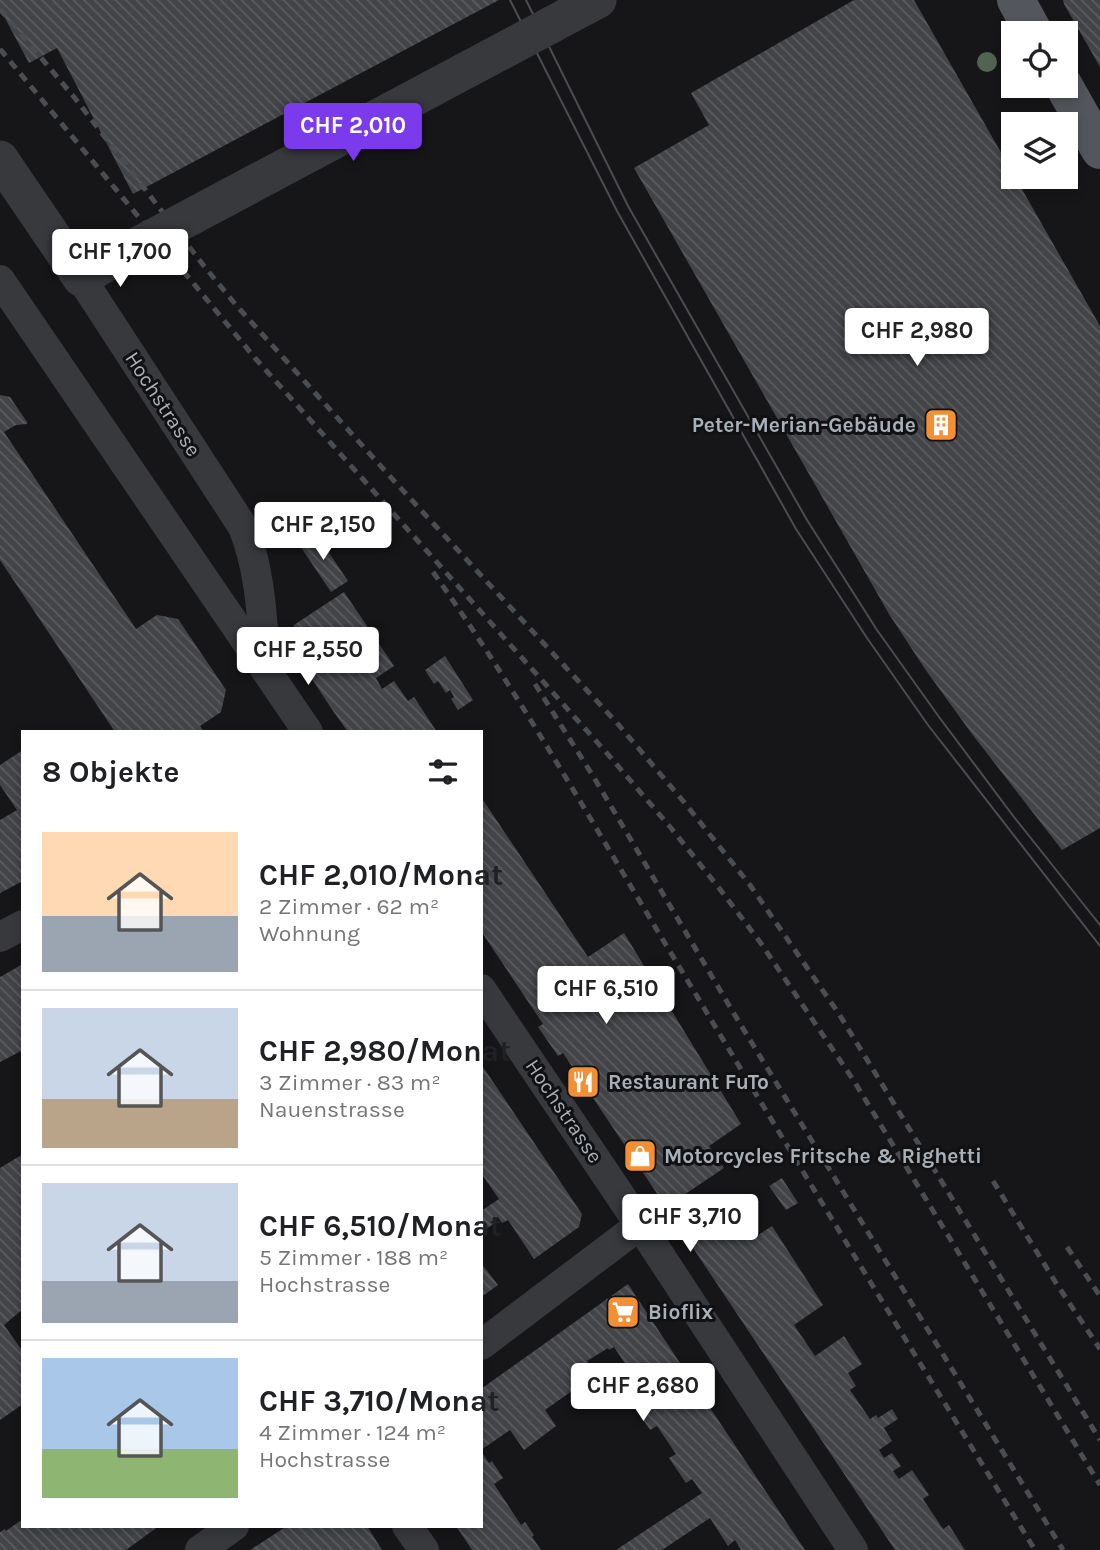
<!DOCTYPE html>
<html lang="de">
<head>
<meta charset="utf-8">
<style>
  :root { --surface:#fff; --page:#f2f2f2; --text:#202124; --muted:#757577; --line:#e0e0e0; --accent:#7c3aed }
  body { margin:0; font-family:Karla,sans-serif; background:var(--page); color:var(--text); height:100vh; display:flex; flex-direction:column; font-size:26px; white-space:nowrap }
  * { box-sizing:border-box; margin:0 }
  p { font-size:23px; color:var(--muted) }
  .icon { flex:none; width:38px; height:38px; fill:none; stroke:currentColor; stroke-width:2; stroke-linecap:round; stroke-linejoin:round }
  .map { position:relative; flex:1; overflow:hidden }
  .sheet { position:absolute; left:21px; top:730px; width:462px; height:798px; display:flex; flex-direction:column; background:var(--surface); border-radius:0px; box-shadow:0 4px 10px #0003 }
  .sheet>* { flex:none }
  .controls { position:absolute; left:1001px; top:21px; display:grid; gap:14px }
  .controls a { display:grid; place-items:center; width:77px; height:77px; border-radius:0px; background:var(--surface); box-shadow:0 4px 10px #0003; font-size:35px }
  .price { position:absolute; translate:-50% -60px; padding:0 16px; border-radius:7px; background:#fff; color:#222; font-size:23px; line-height:46px; filter:drop-shadow(0 2px 4px #0008) }
  .price::after { content:''; position:absolute; left:50%; top:42px; width:21px; height:16px; margin-left:-10px; background:inherit; clip-path:polygon(0 0,100% 0,50% 100%) }
  .price.active { background:var(--accent); color:#fff }
  ul { padding:0; list-style:none }
  li { display:flex; align-items:center; gap:21px; height:175px; padding:0 21px }
  li+li { border-top:2px solid var(--line) }
  li span { display:grid; place-items:center; flex:none; width:196px; height:140px; border-radius:0px; color:#555 }
  li>.icon { margin-inline-start:auto }
  span .icon { width:84px; height:84px; fill:#fffc; stroke-width:1 }
  li b { font-size:30px }
  h2 { display:flex; justify-content:space-between; align-items:center; height:84px; padding:0 21px; font-size:30px }
  .map>svg:first-child { display:block }
  .building { fill:url(#building-back-hatch) }
  .lines { fill:none; stroke-linecap:round; stroke-linejoin:round }
  .minor { stroke:#37393d; stroke-width:30 }
  .tertiary { stroke:#37393d; stroke-width:37 }
  .primary { stroke:#53565c; stroke-width:38 }
  .tram { stroke:#4a4d52; stroke-width:2 }
  .rail { stroke:#4a4d52; stroke-width:5; stroke-dasharray:9 7; stroke-linecap:butt }
  .tertiary-bridge { stroke:#37393d; stroke-width:37 }
  .tree { fill:#526451 }
  .labels { text-anchor:middle; stroke-width:6; stroke-linejoin:round; paint-order:stroke }
  .street-label { font-size:21px; fill:#a8b0b8; stroke:#111113 }
  .poi-label { font-size:21px; font-weight:bold; fill:#a8b0b8; stroke:#111113; text-anchor:start }
</style>
</head>
<body>
<div class="map">
<svg width="1100" height="1550" viewBox="0 0 1100 1550">
  <defs>
    <pattern id="building-back-hatch" width="6" height="6" patternUnits="userSpaceOnUse" patternTransform="scale(1.75)"><rect width="6" height="6" fill="#424448"/><path d="M-1 5l2 2M0 0l6 6M5-1l2 2" fill="none" stroke="#5a5c60"/></pattern>
  </defs>
  <rect width="100%" height="100%" fill="#161618"/>
  <g class="building">
    <polygon points="0,0 499,0 133,194 57,48 29,63 0,9"/>
    <polygon points="854,0 914,0 1100,326 1100,828 1062,850 972,734 925,669 889,614 634,168 709,125 691,93"/>
    <polygon points="1063,0 1100,0 1100,67 1064,4"/>
    <polygon points="0,395 10,397 27,422 27,424 16,425 4,432 136,629 157,615 178,619 226,690 221,712 200,726 204,732 115,732 0,560"/>
    <polygon points="315,532 348,581 331,592 298,543"/>
    <polygon points="344,592 394,666 376,678 382,689 394,681 408,701 414,697 437,732 348,732 331,708 288,642 294,625"/>
    <polygon points="445,656 473,700 458,710 451,699 454,697 450,690 446,693 438,681 434,684 425,670"/>
    <polygon points="23,750 23,881 0,893 0,820 17,810 0,785 0,765"/>
    <polygon points="481,797 588,957 624,933 741,1124 709,1146 724,1168 666,1207 563,1053 558,1056 538,1027 543,1024 481,931"/>
    <polygon points="23,964 23,1050 0,1062 0,977"/>
    <polygon points="481,1064 582,1214 579,1227 534,1259 508,1220 502,1223 498,1217 493,1220 495,1223 481,1232 481,1211 499,1199 481,1173"/>
    <polygon points="23,1154 23,1309 4,1325 21,1349 23,1348 23,1404 0,1420 0,1168"/>
    <polygon points="782,1178 798,1203 786,1210 769,1186"/>
    <polygon points="733,1213 747,1235 753,1235 755,1237 772,1226 823,1305 794,1325 815,1356 844,1336 862,1364 848,1373 856,1386 850,1390 870,1419 876,1415 878,1418 892,1409 898,1419 884,1428 892,1441 879,1450 884,1458 892,1453 901,1466 893,1471 899,1479 912,1470 929,1495 923,1499 943,1529 949,1525 965,1550 895,1550 693,1248 695,1238 701,1234 701,1235"/>
    <polygon points="481,1263 498,1285 481,1297"/>
    <polygon points="628,1284 676,1357 805,1550 741,1550 735,1540 728,1546 710,1518 662,1550 616,1550 702,1493 692,1479 686,1483 669,1458 676,1454 657,1426 650,1430 634,1406 640,1401 632,1387 638,1383 614,1347 609,1350 608,1348 587,1361 596,1374 545,1410 556,1426 524,1450 510,1430 481,1450 481,1389"/>
    <polygon points="481,1451 489,1463 492,1461 503,1478 494,1484 521,1525 525,1522 534,1535 532,1537 541,1550 472,1550 456,1526 481,1526"/>
    <polygon points="20,1521 25,1528 28,1526 159,1526 126,1550 0,1550 0,1532 5,1529 6,1531"/>
    <polygon points="287,1526 367,1526 382,1550 250,1550"/>
  </g>
  <g class="lines">
    <g class="minor">
      <path d="M81,278L243,527C261,571 262,621 266,668"/>
      <polyline points="0,280 308,732"/>
      <polyline points="0,937 23,925"/>
      <polyline points="481,989 640,1225 853,1550"/>
      <polyline points="481,1345 640,1225"/>
      <polyline points="407,1526 424,1550"/>
      <polyline points="200,1550 234,1526"/>
    </g>
    <g class="tertiary">
      <polyline points="551,25 598,0"/>
      <polyline points="0,159 81,278 129,250"/>
    </g>
    <g class="primary">
      <polyline points="1016,0 1034,33"/>
      <polyline points="1064,86 1100,150"/>
    </g>
    <g class="tram">
      <polyline points="510,0 617,211 796,529 867,638 928,725 1100,946"/>
      <polyline points="526,0 628,206 807,520 877,630 939,717 1014,817 1100,925"/>
    </g>
    <g class="rail">
      <polyline points="0,9 74,97 204,266 236,305 396,483 617,723 684,802 750,885 839,1014 1100,1440"/>
      <polyline points="0,49 255,358 612,759 671,828 719,888 760,942 854,1081 1100,1485"/>
      <path d="M433,572C523,699 599,835 680,968C797,1163 916,1357 1035,1550"/>
      <polyline points="535,684 593,776 739,1022 1063,1550"/>
      <polyline points="993,1181 1056,1283 1100,1349"/>
      <polyline points="1067,1247 1100,1296"/>
    </g>
    <polyline class="tertiary-bridge" points="129,250 551,25"/>
  </g>
  <circle class="tree" cx="987" cy="62" r="10"/>
  <defs>
    <symbol id="building-square" viewBox="-11 -11 22 22"><rect x="-9" y="-9" width="18" height="18" rx="4" fill="#f39033" stroke="#111113"/><path d="M-4-6H4V6H1V3H-1V6H-4ZM-2.5-4.3h1.7v1.8h-1.7ZM.8-4.3h1.7v1.8H.8ZM-2.5-1h1.7V.8h-1.7ZM.8-1h1.7V.8H.8Z" fill="#fff"/></symbol>
    <symbol id="restaurant-square" viewBox="-11 -11 22 22"><rect x="-9" y="-9" width="18" height="18" rx="4" fill="#f39033" stroke="#111113"/><path d="M-5-6h1v4h1v-4h1v4h1v-4h1v5L-1.5 .5V6h-2V.5L-5-1ZM5-6V6H3V1.5H1.5Q1.5-4 5-6Z" fill="#fff"/></symbol>
    <symbol id="shop-square" viewBox="-11 -11 22 22"><rect x="-9" y="-9" width="18" height="18" rx="4" fill="#f39033" stroke="#111113"/><path d="M-5-2.5h2.3a2.7 3.5 0 0 1 5.4 0H5L5.5 6h-11ZM-1.5-2.5h3a1.5 2.3 0 0 0-3 0Z" fill="#fff"/></symbol>
    <symbol id="supermarket-square" viewBox="-11 -11 22 22"><rect x="-9" y="-9" width="18" height="18" rx="4" fill="#f39033" stroke="#111113"/><path d="M-6-5.5h2.5l.6 2H6L4.5 2H-2.5L-4.4-4H-6ZM-1.5 3.2a1.3 1.3 0 1 0 .1 0ZM3 3.2a1.3 1.3 0 1 0 .1 0Z" fill="#fff"/></symbol>
  </defs>
  <g fill-rule="evenodd">
    <use href="#building-square" x="922" y="406" width="38" height="38"/>
    <use href="#restaurant-square" x="564" y="1063" width="38" height="38"/>
    <use href="#shop-square" x="621" y="1137" width="38" height="38"/>
    <use href="#supermarket-square" x="604" y="1293" width="38" height="38"/>
  </g>
  <g class="labels">
    <g class="street-label">
      <text transform="translate(163 404) rotate(57)" y="7">Hochstrasse</text>
      <text transform="translate(564 1111) rotate(56)" y="7">Hochstrasse</text>
    </g>
    <g class="poi-label">
      <text x="916" y="432" text-anchor="end">Peter-Merian-Gebäude</text>
      <text x="608" y="1089">Restaurant FuTo</text>
      <text x="664" y="1163">Motorcycles Fritsche &amp; Righetti</text>
      <text x="648" y="1319">Bioflix</text>
    </g>
  </g>
</svg>
<div class="controls">
<a><svg class="icon" aria-label="locate" viewBox="0 0 24 24"><circle cx="12" cy="12" r="6"/><path d="M12 2v4M12 18v4M2 12h4M18 12h4"/></svg></a>
<a><svg class="icon" aria-label="layers" viewBox="0 0 24 24"><path d="M12 4l9 5-9 5-9-5zM3 14l9 5 9-5"/></svg></a>
</div>
<b class="price active" style="left:353px;top:163px">CHF 2,010</b>
<b class="price" style="left:120px;top:289px">CHF 1,700</b>
<b class="price" style="left:917px;top:368px">CHF 2,980</b>
<b class="price" style="left:323px;top:562px">CHF 2,150</b>
<b class="price" style="left:308px;top:687px">CHF 2,550</b>
<b class="price" style="left:606px;top:1026px">CHF 6,510</b>
<b class="price" style="left:690px;top:1254px">CHF 3,710</b>
<b class="price" style="left:643px;top:1423px">CHF 2,680</b>
<section class="sheet">
<h2>8 Objekte<svg class="icon" aria-label="filters" viewBox="0 0 24 24"><path d="M4 7h16M4 17h16"/><circle cx="9" cy="7" r="2"/><circle cx="15" cy="17" r="2"/></svg></h2>
<ul>
<li><span style="background:linear-gradient(#ffd9b3 60%,#9aa5b1 0)"><svg class="icon" aria-label="home" viewBox="0 0 24 24"><path d="M3 11l9-7 9 7M6 9v11h12V9"/></svg></span><div><b>CHF 2,010/Monat</b><p>2 Zimmer · 62 m²</p><p>Wohnung</p></div></li>
<li><span style="background:linear-gradient(#c9d6e8 65%,#b9a48a 0)"><svg class="icon" aria-label="home" viewBox="0 0 24 24"><path d="M3 11l9-7 9 7M6 9v11h12V9"/></svg></span><div><b>CHF 2,980/Monat</b><p>3 Zimmer · 83 m²</p><p>Nauenstrasse</p></div></li>
<li><span style="background:linear-gradient(#c9d6e8 70%,#9aa5b1 0)"><svg class="icon" aria-label="home" viewBox="0 0 24 24"><path d="M3 11l9-7 9 7M6 9v11h12V9"/></svg></span><div><b>CHF 6,510/Monat</b><p>5 Zimmer · 188 m²</p><p>Hochstrasse</p></div></li>
<li><span style="background:linear-gradient(#a9c7e8 65%,#8fb573 0)"><svg class="icon" aria-label="home" viewBox="0 0 24 24"><path d="M3 11l9-7 9 7M6 9v11h12V9"/></svg></span><div><b>CHF 3,710/Monat</b><p>4 Zimmer · 124 m²</p><p>Hochstrasse</p></div></li>
</ul>
</section>
</div>
</body>
</html>
